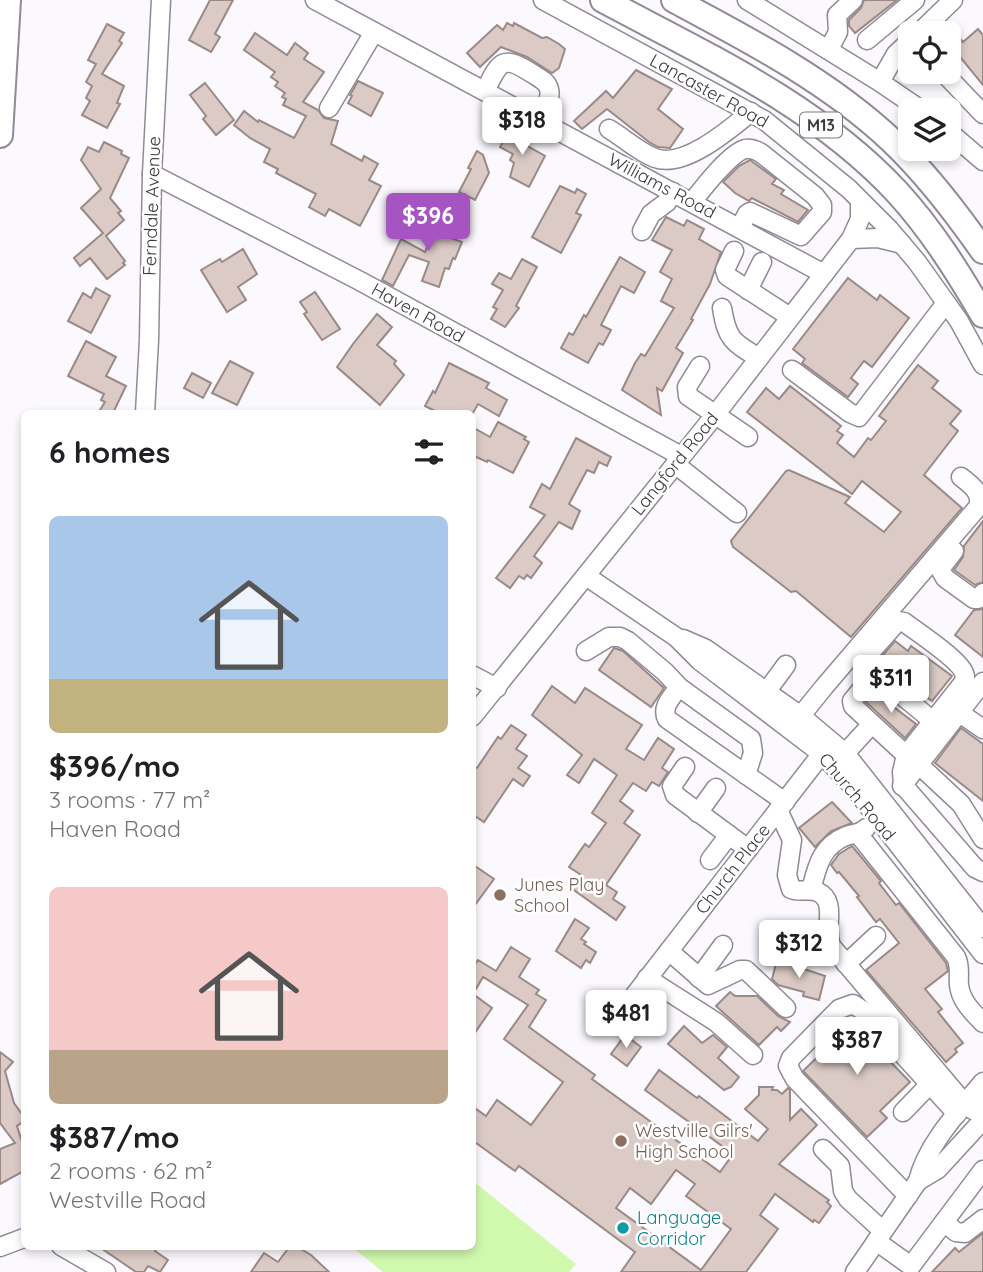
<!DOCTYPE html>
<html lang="en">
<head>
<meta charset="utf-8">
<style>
  :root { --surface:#fff; --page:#f2f2f2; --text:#202124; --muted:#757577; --accent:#a754c3 }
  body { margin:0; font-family:Quicksand,sans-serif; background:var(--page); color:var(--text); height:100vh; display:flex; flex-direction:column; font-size:26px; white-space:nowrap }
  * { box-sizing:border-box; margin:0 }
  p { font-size:23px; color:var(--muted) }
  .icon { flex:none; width:38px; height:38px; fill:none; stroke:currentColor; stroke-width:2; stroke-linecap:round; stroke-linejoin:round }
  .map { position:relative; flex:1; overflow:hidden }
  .details { position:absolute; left:21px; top:410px; width:455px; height:840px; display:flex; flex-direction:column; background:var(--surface); border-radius:10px; box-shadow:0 4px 10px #0003 }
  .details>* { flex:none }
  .buttons { position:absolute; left:898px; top:21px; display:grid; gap:14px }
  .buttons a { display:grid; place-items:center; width:63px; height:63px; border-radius:10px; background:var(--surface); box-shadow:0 4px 10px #0003; font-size:35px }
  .price { position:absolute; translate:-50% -60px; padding:0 16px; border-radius:7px; background:#fff; color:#222; font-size:23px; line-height:46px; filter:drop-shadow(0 2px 4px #0008) }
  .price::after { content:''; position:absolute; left:50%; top:42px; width:21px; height:16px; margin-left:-10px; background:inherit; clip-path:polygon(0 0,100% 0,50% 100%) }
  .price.selected { background:var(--accent); color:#fff }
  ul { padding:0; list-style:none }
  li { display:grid; align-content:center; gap:14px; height:371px; padding:0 28px }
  li span { display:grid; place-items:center; height:217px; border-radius:10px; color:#555 }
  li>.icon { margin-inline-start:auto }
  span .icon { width:126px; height:126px; fill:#fffc; stroke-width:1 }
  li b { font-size:30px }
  h2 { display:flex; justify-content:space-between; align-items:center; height:84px; padding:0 28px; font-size:30px }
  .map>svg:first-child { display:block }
  .green { fill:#d1f9ae }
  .building { fill:#dbcac5; stroke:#9a8a86; stroke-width:2; fill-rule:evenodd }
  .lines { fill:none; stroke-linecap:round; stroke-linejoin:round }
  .minor-casing { stroke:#908a97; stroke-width:21 }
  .highway-casing { stroke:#908a97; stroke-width:28 }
  .minor { stroke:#fff; stroke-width:18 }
  .highway { stroke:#fff; stroke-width:24 }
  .education-dot { fill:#8d6e63; stroke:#fff; stroke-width:2.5 }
  .culture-dot { fill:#0f9aa8; stroke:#fff; stroke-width:2.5 }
  .labels { text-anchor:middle; stroke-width:5; stroke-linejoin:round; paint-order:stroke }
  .shield { fill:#fff; stroke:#777579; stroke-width:2 }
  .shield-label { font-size:16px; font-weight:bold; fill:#3d3a40 }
  .street-label { font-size:18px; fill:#3d3a40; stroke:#fff }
  .education-label { font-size:18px; fill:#785e54; stroke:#fff; text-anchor:start }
  .culture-label { font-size:18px; fill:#0d838f; stroke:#fff; text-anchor:start }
</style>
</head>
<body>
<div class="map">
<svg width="983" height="1272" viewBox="0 0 983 1272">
  <rect width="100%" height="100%" fill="#fbf8fe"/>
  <polygon class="green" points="473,1181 576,1264 569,1272 383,1272 351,1246 472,1246"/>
  <g class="building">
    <polygon points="210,0 233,0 215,34 220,37 211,52 189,40"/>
    <polygon points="864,0 897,0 855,33 849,26 849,20 861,8"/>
    <polygon points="507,23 513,26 514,23 542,38 547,37 559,44 565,49 559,68 552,73 527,57 501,47 480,67 467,53 497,25 503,30"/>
    <polygon points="107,24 124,33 119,41 122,43 102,74 124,86 117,103 120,104 107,128 82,115 90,101 86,98 92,86 86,82 96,64 88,60"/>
    <polygon points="978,29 983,35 983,85 961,58 957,62 948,52 948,41 956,34 963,42"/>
    <polygon points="255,33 287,55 295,43 308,53 304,59 324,72 303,102 318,110 324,118 338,121 331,144 362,161 364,156 378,164 369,180 381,186 360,226 329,209 325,216 309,207 316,194 276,173 278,169 264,162 270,149 250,138 234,125 244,111 258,122 259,120 294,138 306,116 283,105 286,99 282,97 285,93 275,86 278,82 271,77 275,72 244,50"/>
    <polygon points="636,70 672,89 658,109 683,129 670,148 658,147 649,142 607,109 582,129 574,121 606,91 613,98"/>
    <polygon points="358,81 383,93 371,116 348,103 352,96 350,95"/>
    <polygon points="205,83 234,120 216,135 203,119 206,116 190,95"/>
    <polygon points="514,124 526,130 520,141 522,143 545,156 529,187 510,177 514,163 510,160 513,154 500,147"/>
    <polygon points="104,142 122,151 121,154 129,158 110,198 121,211 118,213 124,220 106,236 125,261 123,263 125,265 107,279 90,258 80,266 74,258 103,233 81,208 101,189 81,160 88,147 99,152"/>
    <polygon points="477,151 483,155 489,173 475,200 459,192 471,169 468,168"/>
    <polygon points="750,160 776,179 772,184 784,190 781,194 808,210 798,222 752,198 749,201 735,193 723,182 739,166"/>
    <polygon points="560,186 575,193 577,189 586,194 576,213 581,215 561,253 532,237"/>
    <polygon points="445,206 456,213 443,235 462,242 455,259 453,258 449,269 445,268 439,287 422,281 429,262 409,255 393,286 382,280 401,239 425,252 436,222"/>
    <polygon points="666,217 684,226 687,220 704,229 699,239 721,252 710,284 691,319 693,320 676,348 683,353 662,391 657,388 661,415 622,390 635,363 641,354 645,356 674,308 661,301 672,279 660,272 672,250 652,240"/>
    <polygon points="243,249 257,274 238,287 246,300 227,312 201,270 220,259 222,262"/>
    <polygon points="620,257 645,272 634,293 621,286 601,325 611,330 603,345 599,343 588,363 561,348 569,333 573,335 584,315 586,317"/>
    <polygon points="522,259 537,267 516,306 519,308 505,327 491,319 497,309 493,307 503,290 492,284 499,273 511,279"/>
    <polygon points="848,278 877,300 880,295 909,318 872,367 864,361 851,378 858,384 848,397 802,363 805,359 793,349"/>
    <polygon points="96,288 110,296 91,333 68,321 83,293 91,298"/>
    <polygon points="315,292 340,329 322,340 304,314 307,312 300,302"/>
    <polygon points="377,314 392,327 377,345 396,361 394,364 404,375 380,405 337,367 353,344"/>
    <polygon points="86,341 116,357 106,376 126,386 113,413 98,413 105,402 101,400 104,394 68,376"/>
    <polygon points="230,361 253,373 237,405 212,393"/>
    <polygon points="449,363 489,383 486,388 507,400 499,416 478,404 473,413 439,413 425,406 433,391 435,393"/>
    <polygon points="918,365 938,381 932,388 961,411 950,424 958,431 924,475 962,508 851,637 796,591 791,592 733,547 731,541 786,471 789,470 850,497 845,503 884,532 901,512 862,481 852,494 747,412 766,388 779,399 790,386 841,426 837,431 843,435 837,443 854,457 868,438 871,440 886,421 879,416"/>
    <polygon points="192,373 211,383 203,398 184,388"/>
    <polygon points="498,422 526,437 524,439 529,442 513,473 488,460 487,462 472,455 472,427 490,437"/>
    <polygon points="576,438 611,457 607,466 599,462 594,473 587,470 569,504 580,511 572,529 559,522 534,556 542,563 531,578 527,575 524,579 519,576 510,588 496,578 545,515 530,507 542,484 550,489"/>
    <polygon points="983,521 983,582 975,585 954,570 963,557 964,546"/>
    <polygon points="983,609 983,657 955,635 974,610"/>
    <polygon points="895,641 908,651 911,646 952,676 932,701 892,670 895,666 882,656"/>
    <polygon points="614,648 623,651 664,688 651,707 599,670"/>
    <polygon points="552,686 575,703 585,688 642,725 626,749 644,760 658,738 674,749 662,768 668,772 659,786 652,782 646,791 633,783 620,801 633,811 624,823 640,835 606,885 617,892 613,899 625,907 616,920 571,888 581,875 569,867 585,844 589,847 606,823 592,813 617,775 594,759 579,783 567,775 582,755 532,715"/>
    <polygon points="874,692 916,724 905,738 866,702"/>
    <polygon points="511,725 526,735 516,749 527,756 518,768 530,776 523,786 513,779 484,822 472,814 472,765 477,768 498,737 501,739"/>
    <polygon points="961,728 983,744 983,801 935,763"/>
    <polygon points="832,802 852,823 831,831 815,847 799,828"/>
    <polygon points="852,846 881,881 879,883 896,905 899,903 946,963 948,971 925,989 942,1009 938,1012 963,1043 955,1049 957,1052 946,1062 866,970 899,943 880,919 876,922 857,897 859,896 839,872 837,873 831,865 839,854"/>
    <polygon points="472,864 494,879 472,909"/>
    <polygon points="575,919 589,928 581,939 586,942 584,944 596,952 590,963 586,960 581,968 556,951"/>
    <path d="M511,947L530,959L519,977L539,990L536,994L546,1000L529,1027L595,1075L592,1079L720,1172L733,1154L645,1090L659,1070L697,1098L699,1096L758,1141L768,1129L745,1109L759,1095V1087H773L772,1090H777L782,1094L788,1088L790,1090V1120L801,1109L817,1125L779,1164L829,1200L827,1202L831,1206L819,1223L814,1220L813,1222L775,1194L760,1215L778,1229L746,1272H621L635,1252L519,1166L515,1171L472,1140V1106L486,1116L497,1100L531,1125L563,1082L504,1039L528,1005L483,977L473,994L492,1008L472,1037V968L478,960L496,971ZM676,1170L695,1184L686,1196L731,1229L701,1270L616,1208L630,1188L651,1204Z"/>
    <polygon points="777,960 825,976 819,1000 803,996 804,992 778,985 772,979"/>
    <polygon points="730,992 735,996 757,996 778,1016 790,1022 781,1031 777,1027 759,1045 716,1006"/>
    <polygon points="848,1018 910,1082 880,1111 887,1118 867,1137 803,1071 833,1042 828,1037"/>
    <polygon points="684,1026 702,1043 713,1035 727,1047 718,1058 739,1077 731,1087 724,1090 668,1044"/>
    <polygon points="625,1035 641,1047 627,1066 611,1054"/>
    <polygon points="0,1052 13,1062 5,1071 14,1103 24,1117 24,1121 17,1126 24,1148 24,1171 0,1184 0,1149 15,1143 0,1123"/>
    <polygon points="983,1233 983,1272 932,1272 955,1248 959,1252"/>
    <polygon points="98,1246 158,1246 155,1251 168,1260 160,1272 148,1266 144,1272 136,1272"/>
    <polygon points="290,1246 296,1246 311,1255 329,1272 251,1272 264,1253 278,1262"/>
  </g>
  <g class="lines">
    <defs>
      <g id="minor">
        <polyline points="315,0 824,274"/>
        <polyline points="543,0 764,120 849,189 889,229 917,262 959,321 983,365"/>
        <polyline points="747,0 880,82 921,110"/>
        <polyline points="919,33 953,0"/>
        <polyline points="867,40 915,0"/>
        <polyline points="829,49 838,32 837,15 853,0"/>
        <polyline points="943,72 983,114"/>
        <polyline points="880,82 896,54 910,41"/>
        <path d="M485,91C500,61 502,54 533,74C539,78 547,81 549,89C552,99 543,112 539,120"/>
        <polyline points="329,108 374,32"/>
        <path d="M609,129C624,138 639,152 655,158C684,169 730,129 751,112"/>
        <polyline points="948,131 983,161"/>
        <polyline points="152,174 360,281 681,456"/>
        <path d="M692,202C703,188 729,154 745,149C751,148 756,150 761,153L815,196L822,205V212L801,236L750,212L747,214L740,228"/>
        <polyline points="642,231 651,214 667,202 673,192"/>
        <polyline points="851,239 878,238 902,244"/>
        <polyline points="734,251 725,270 727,276 790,317"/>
        <polyline points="748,290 762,262"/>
        <path d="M722,308C727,339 732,342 759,358"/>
        <polyline points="700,366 687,387 688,396 748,437"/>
        <polyline points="792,370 850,413 859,417 946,303"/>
        <polyline points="145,413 149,340 152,174 161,0"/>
        <polyline points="675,464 737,513"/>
        <polyline points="954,551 940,569 945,578 974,599 978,599 983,593"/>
        <polyline points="586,576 676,637 700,661 822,754 855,789 983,954"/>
        <polyline points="683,639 706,649 767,692 801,716 845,753 983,928"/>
        <polyline points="586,651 609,637 620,637 628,641 665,672 679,687 751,739 753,753 746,775"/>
        <polyline points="874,674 852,701 853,706 906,755"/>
        <polyline points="472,675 497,688"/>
        <path d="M679,687C672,697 661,707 667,719L785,802"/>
        <polyline points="761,699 786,665"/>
        <polyline points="951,707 983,729"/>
        <polyline points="472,717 715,415 851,239 860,219 860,202"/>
        <path d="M933,721L866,666L867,656L898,621L904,622C916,631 960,660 964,673C966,678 965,679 963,683L906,755L902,772L903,785L975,868L983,872"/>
        <path d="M795,723L824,687L978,507C983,493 971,485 961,477"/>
        <polyline points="839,760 871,725"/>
        <polyline points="918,764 961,804 983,839"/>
        <polyline points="685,767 672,786 675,795 748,849"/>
        <polyline points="902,786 983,682"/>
        <path d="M778,810L792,840L787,875L791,889C800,893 809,888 818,892C839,902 822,930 832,947L965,1104L973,1110L983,1102"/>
        <polyline points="698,813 716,788"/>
        <path d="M859,835L956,957C961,967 958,975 959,985C961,1002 973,1012 983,1023"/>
        <polyline points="710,860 729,835"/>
        <path d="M811,890C817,867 821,846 846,836C854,833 859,835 866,828"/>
        <polyline points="669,951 708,985 740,970 746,970 786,1008"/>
        <polyline points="846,964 876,936"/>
        <polyline points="647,978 716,1022 753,1055"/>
        <polyline points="699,978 723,945"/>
        <polyline points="634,996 827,747"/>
        <polyline points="903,1112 930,1084"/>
        <polyline points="823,1149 840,1166 843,1191 848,1199 883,1231"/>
        <polyline points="918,1181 938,1169 983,1120"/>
        <polyline points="908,1196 795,1079 788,1066 791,1058 839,1009 853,1004 862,1010 957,1114"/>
        <polyline points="944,1222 956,1232 965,1233 983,1219"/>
        <polyline points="876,1241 911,1266 983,1170"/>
        <polyline points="61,1246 106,1272"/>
        <polyline points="0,1247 24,1238"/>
        <path d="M855,1272L918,1181C927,1144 959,1111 983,1082"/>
      </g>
      <g id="highway">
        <path d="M603,0C706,55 816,105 897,192C931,229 958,272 983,315"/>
        <path d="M674,0C749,40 828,81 891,140C926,173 955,211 983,251"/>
        <polyline points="0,135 8,0"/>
      </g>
    </defs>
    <use href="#minor" class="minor-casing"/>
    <use href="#highway" class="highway-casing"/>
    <use href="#minor" class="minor"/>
    <use href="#highway" class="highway"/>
  </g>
  <g class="education-dot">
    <circle cx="500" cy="895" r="7"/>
    <circle cx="621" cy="1141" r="7"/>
  </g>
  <circle class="culture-dot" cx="623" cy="1228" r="7"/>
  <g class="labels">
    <rect class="shield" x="800" y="112.5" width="42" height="25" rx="5"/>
    <g class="shield-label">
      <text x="821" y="131">M13</text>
    </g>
    <g class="street-label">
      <text transform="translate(709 91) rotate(29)" y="6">Lancaster Road</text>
      <text transform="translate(662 186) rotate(28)" y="6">Williams Road</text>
      <text transform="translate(152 206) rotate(-88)" y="6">Ferndale Avenue</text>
      <text transform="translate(418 313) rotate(29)" y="6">Haven Road</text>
      <text transform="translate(675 464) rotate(-51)" y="6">Langford Road</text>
      <text transform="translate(857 797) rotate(50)" y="6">Church Road</text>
      <text transform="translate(733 869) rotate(-52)" y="6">Church Place</text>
    </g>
    <g class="education-label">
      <text x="514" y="891">Junes Play<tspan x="514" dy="21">School</tspan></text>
      <text x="635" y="1137">Westville Gilrs'<tspan x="635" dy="21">High School</tspan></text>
    </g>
    <g class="culture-label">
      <text x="637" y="1224">Language<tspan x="637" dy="21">Corridor</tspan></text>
    </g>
  </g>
</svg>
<div class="buttons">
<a><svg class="icon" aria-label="locate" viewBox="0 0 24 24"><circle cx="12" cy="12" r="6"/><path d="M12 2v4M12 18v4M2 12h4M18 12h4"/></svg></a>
<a><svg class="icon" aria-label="layers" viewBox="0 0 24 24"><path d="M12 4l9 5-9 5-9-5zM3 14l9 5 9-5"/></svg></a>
</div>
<b class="price" style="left:522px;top:157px">$318</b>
<b class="price selected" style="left:428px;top:253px">$396</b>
<b class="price" style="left:891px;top:715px">$311</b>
<b class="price" style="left:799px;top:980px">$312</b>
<b class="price" style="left:626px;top:1050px">$481</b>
<b class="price" style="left:857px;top:1077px">$387</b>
<section class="details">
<h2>6 homes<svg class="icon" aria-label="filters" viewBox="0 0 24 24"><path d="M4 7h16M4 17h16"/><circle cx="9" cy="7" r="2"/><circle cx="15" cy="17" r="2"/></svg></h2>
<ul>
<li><span style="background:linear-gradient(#a9c7e8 75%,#c2b280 0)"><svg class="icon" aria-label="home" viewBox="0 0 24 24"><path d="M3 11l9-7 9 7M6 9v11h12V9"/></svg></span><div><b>$396/mo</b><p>3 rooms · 77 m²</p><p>Haven Road</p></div></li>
<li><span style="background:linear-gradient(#f6c9c9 75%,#b9a48a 0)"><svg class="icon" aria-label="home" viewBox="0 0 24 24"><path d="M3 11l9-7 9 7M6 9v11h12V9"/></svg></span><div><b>$387/mo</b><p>2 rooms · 62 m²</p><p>Westville Road</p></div></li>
</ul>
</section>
</div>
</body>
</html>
